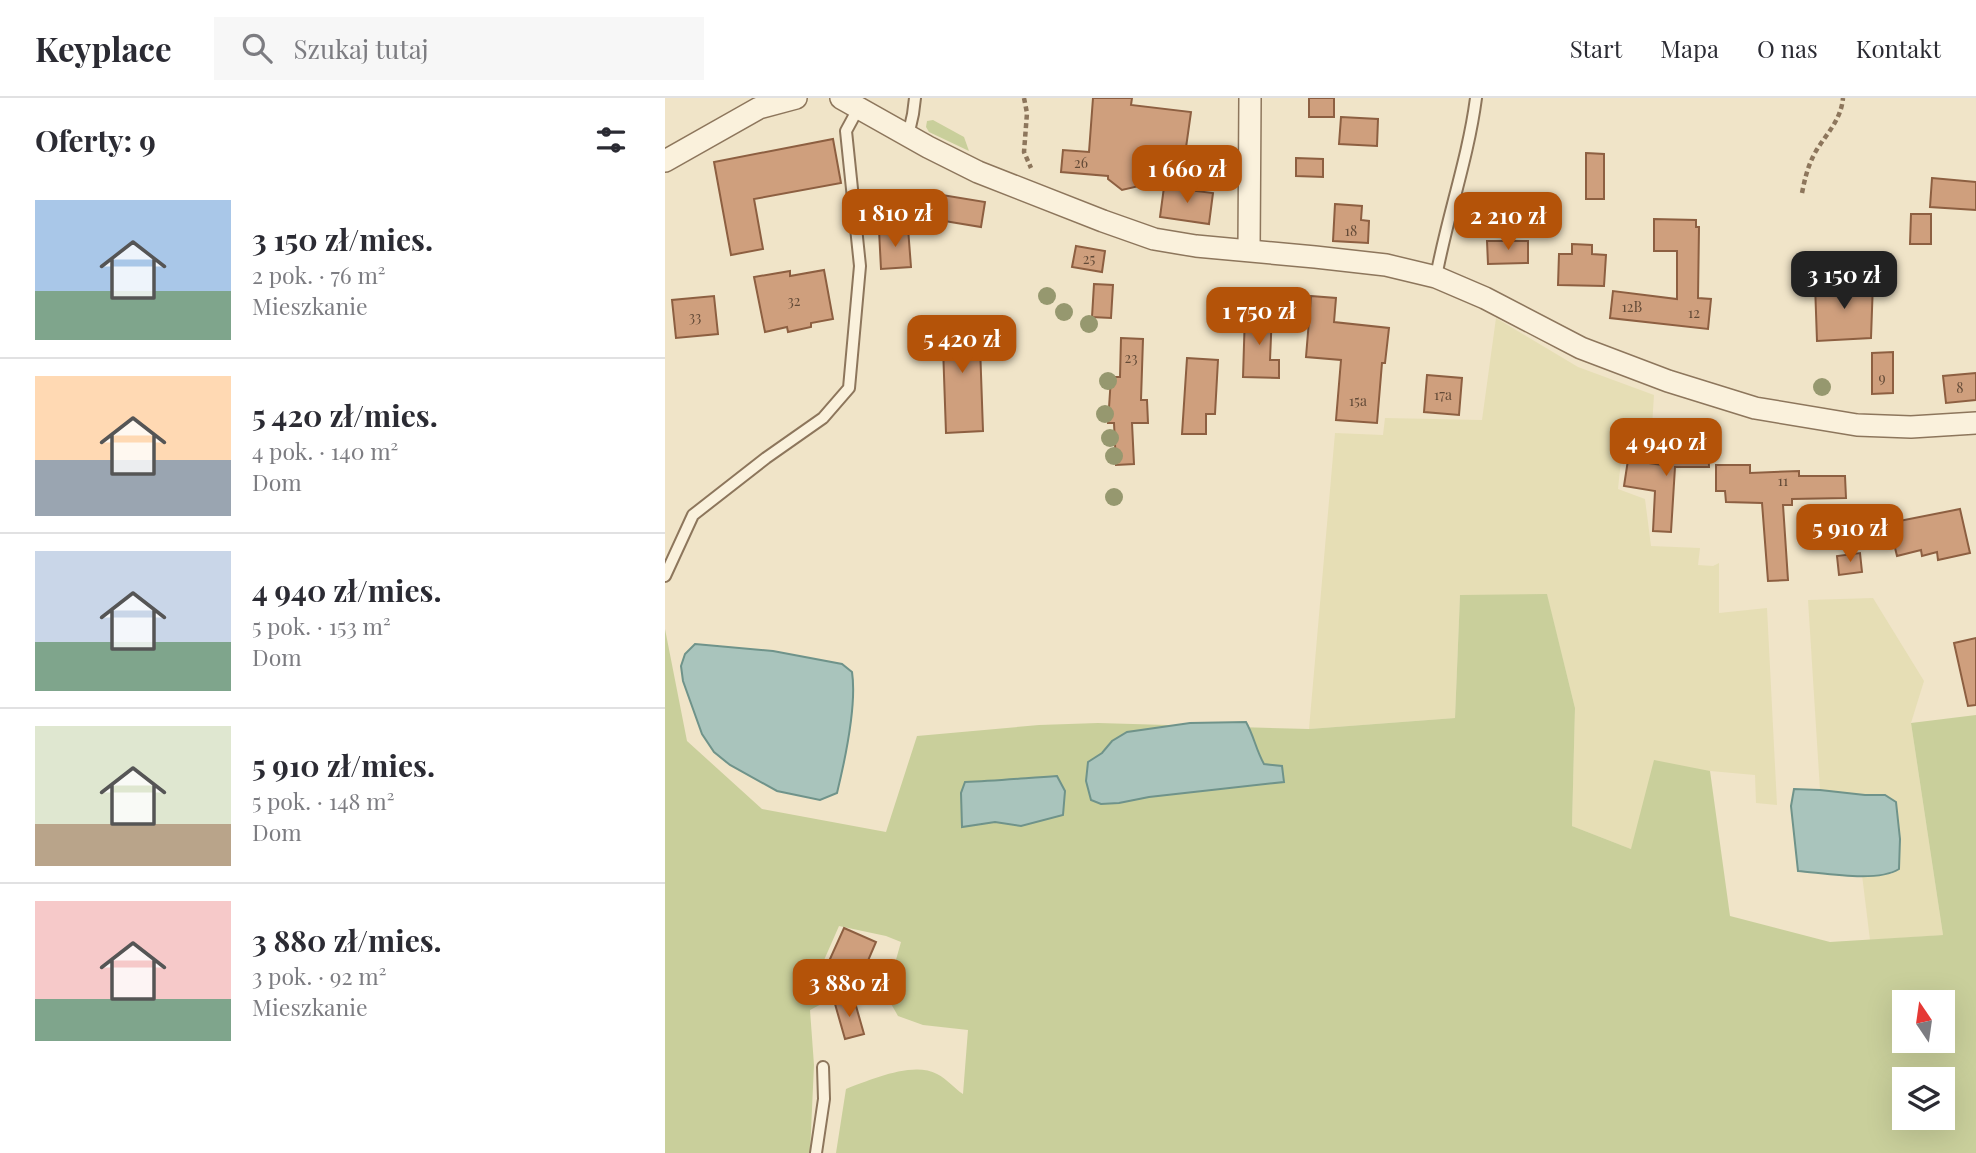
<!DOCTYPE html>
<html lang="pl">
<head>
<meta charset="utf-8">
<style>
  :root { --surface:#fff; --page:#f7f7f7; --text:#2b2b33; --muted:#7c7c81; --line:#e1e1e2; --accent:#b45309 }
  body { margin:0; font-family:"Playfair Display",serif; background:var(--page); color:var(--text); height:100vh; display:flex; flex-direction:column; font-size:26px; white-space:nowrap }
  * { box-sizing:border-box; margin:0 }
  p { font-size:23px; color:var(--muted) }
  .icon { flex:none; width:38px; height:38px; fill:none; stroke:currentColor; stroke-width:2; stroke-linecap:round; stroke-linejoin:round }
  .map { position:relative; flex:1; overflow:hidden }
  .drawer { display:flex; flex-direction:column; background:var(--surface); width:665px }
  .drawer>* { flex:none }
  .needle { width:46px; rotate:347deg }
  .controls { position:absolute; left:1227px; top:892px; display:grid; gap:14px }
  .controls a { display:grid; place-items:center; width:63px; height:63px; border-radius:0px; background:var(--surface); box-shadow:0 7px 28px #0002; font-size:35px }
  .price { position:absolute; translate:-50% -60px; padding:0 16px; border-radius:14px; background:var(--accent); color:#fff; font-size:23px; line-height:46px; filter:drop-shadow(0 2px 4px #0008) }
  .price::after { content:''; position:absolute; left:50%; top:42px; width:21px; height:16px; margin-left:-10px; background:inherit; clip-path:polygon(0 0,100% 0,50% 100%) }
  .price.on { background:#222; color:#fff }
  ul { padding:0; list-style:none }
  li { display:flex; align-items:center; gap:21px; height:175px; padding:0 35px }
  li+li { border-top:2px solid var(--line) }
  li span { display:grid; place-items:center; flex:none; width:196px; height:140px; border-radius:0px; color:#555 }
  li>.icon { margin-inline-start:auto }
  span .icon { width:84px; height:84px; fill:#fffc; stroke-width:1 }
  li b { font-size:30px }
  h2 { display:flex; justify-content:space-between; align-items:center; height:84px; padding:0 35px; font-size:30px }
  header { display:flex; align-items:center; gap:42px; box-sizing:border-box; height:98px; padding:0 35px; background:var(--surface); border-bottom:2px solid var(--line) }
  header strong { font-size:33px }
  nav { display:flex; gap:38px; margin-inline-start:auto; font-size:24px }
  .search { width:490px; height:63px; background:var(--page); display:flex; align-items:center; gap:18px; box-sizing:border-box; padding:0 24px; border-radius:0px; color:var(--muted); font-size:26px }
  main { display:flex; flex:1; min-height:0 }
  .map>svg:first-child { display:block }
  .farmland { fill:#e6deb5 }
  .green { fill:#c9cf9b; fill-rule:evenodd }
  .water { fill:#a9c4bc; stroke:#6f938a; stroke-width:2 }
  .building { fill:#cf9f7d; stroke:#8d5f41; stroke-width:2 }
  .lines { fill:none; stroke-linecap:round; stroke-linejoin:round }
  .lane-casing { stroke:#8d765c; stroke-width:14 }
  .street-casing { stroke:#8d765c; stroke-width:24 }
  .path { stroke:#8d765c; stroke-width:4.5; stroke-dasharray:5 3.5; stroke-linecap:butt }
  .lane { stroke:#faf1dc; stroke-width:10 }
  .street { stroke:#faf1dc; stroke-width:21 }
  .tree { fill:#96986f }
  .labels { text-anchor:middle; stroke-width:7; stroke-linejoin:round; paint-order:stroke }
  .number-label { font-size:14px; fill:#624a37 }
</style>
</head>
<body>
<header>
<strong>Keyplace</strong>
<div class="search"><svg class="icon" aria-label="search" viewBox="0 0 24 24"><circle cx="10" cy="10" r="6"/><path d="M15 15l6 6"/></svg>Szukaj tutaj</div>
<nav><a>Start</a><a>Mapa</a><a>O nas</a><a>Kontakt</a></nav>
</header>
<main>
<section class="drawer">
<h2>Oferty: 9<svg class="icon" aria-label="filters" viewBox="0 0 24 24"><path d="M4 7h16M4 17h16"/><circle cx="9" cy="7" r="2"/><circle cx="15" cy="17" r="2"/></svg></h2>
<ul>
<li><span style="background:linear-gradient(#a9c7e8 65%,#7fa58c 0)"><svg class="icon" aria-label="home" viewBox="0 0 24 24"><path d="M3 11l9-7 9 7M6 9v11h12V9"/></svg></span><div><b>3 150 zł/mies.</b><p>2 pok. · 76 m²</p><p>Mieszkanie</p></div></li>
<li><span style="background:linear-gradient(#ffd9b3 60%,#9aa5b1 0)"><svg class="icon" aria-label="home" viewBox="0 0 24 24"><path d="M3 11l9-7 9 7M6 9v11h12V9"/></svg></span><div><b>5 420 zł/mies.</b><p>4 pok. · 140 m²</p><p>Dom</p></div></li>
<li><span style="background:linear-gradient(#c9d6e8 65%,#7fa58c 0)"><svg class="icon" aria-label="home" viewBox="0 0 24 24"><path d="M3 11l9-7 9 7M6 9v11h12V9"/></svg></span><div><b>4 940 zł/mies.</b><p>5 pok. · 153 m²</p><p>Dom</p></div></li>
<li><span style="background:linear-gradient(#dfe7d0 70%,#b9a48a 0)"><svg class="icon" aria-label="home" viewBox="0 0 24 24"><path d="M3 11l9-7 9 7M6 9v11h12V9"/></svg></span><div><b>5 910 zł/mies.</b><p>5 pok. · 148 m²</p><p>Dom</p></div></li>
<li><span style="background:linear-gradient(#f6c9c9 70%,#7fa58c 0)"><svg class="icon" aria-label="home" viewBox="0 0 24 24"><path d="M3 11l9-7 9 7M6 9v11h12V9"/></svg></span><div><b>3 880 zł/mies.</b><p>3 pok. · 92 m²</p><p>Mieszkanie</p></div></li>
</ul>
</section>
<div class="map">
<svg width="1311" height="1055" viewBox="0 0 1311 1055">
  <rect width="100%" height="100%" fill="#f0e4c8"/>
  <g class="farmland">
    <polygon points="831,220 913,269 989,297 985,360 957,353 953,391 980,401 986,448 1035,450 1033,467 1048,468 1054,465 1054,515 1102,510 1112,707 1091,705 1090,677 1045,673 966,751 907,728 910,610 882,498 795,497 790,620 644,631 670,335 718,337 720,320 817,322"/>
    <polygon points="1208,500 1259,583 1246,625 1278,837 1205,842 1197,777 1226,776 1234,771 1235,741 1231,704 1220,697 1200,697 1155,692 1143,502"/>
  </g>
  <g class="green">
    <polygon points="268,22 299,39 304,53 264,34 261,29 262,23"/>
    <path d="M882,496L910,610L907,728L966,751L989,662L1045,673L1065,818L1165,844L1278,837L1246,625L1311,617V1055H171L181,991C205,982 248,963 272,976C282,981 290,991 298,996L303,932L258,927L233,918L221,897L236,844L221,838L174,828L156,869L166,901L145,912L149,967L145,1055H0V531L22,643L97,711L221,734L252,638L374,627L433,625L644,631L790,620L795,497ZM1239,905H1278V943H1239ZM1239,982H1278V1020H1239Z"/>
  </g>
  <g class="water">
    <path d="M30,546L108,553L177,566L187,574C192,607 180,662 172,695L155,702L112,693L65,667L49,654L37,636L18,583L16,568L20,556Z"/>
    <path d="M581,624C589,638 591,652 599,666L617,668L619,684L484,699L454,705L436,706L426,702L421,683L423,664L437,655L447,643L462,634L525,625Z"/>
    <path d="M392,678L400,693L398,717L356,728L330,724L297,729L296,695L300,684C331,683 361,680 392,678Z"/>
    <path d="M1129,691L1155,692L1200,697H1220L1231,704L1235,741L1234,771C1212,785 1159,775 1133,773L1126,708Z"/>
  </g>
  <g class="building">
    <polygon points="428,0 467,0 466,7 526,14 517,78 457,92 443,81 443,78 396,74 398,52 424,54"/>
    <rect x="644" y="0" width="25" height="19"/>
    <polygon points="676,19 713,21 712,48 674,46"/>
    <polygon points="168,41 176,85 89,101 98,151 66,157 49,64"/>
    <polygon points="921,55 939,56 939,101 921,101"/>
    <polygon points="631,60 658,61 658,79 631,78"/>
    <polygon points="1267,80 1311,84 1311,112 1265,109"/>
    <polygon points="499,89 548,95 544,126 495,119"/>
    <polygon points="265,95 320,104 316,129 261,120"/>
    <polygon points="670,106 697,108 696,122 704,123 703,145 668,143"/>
    <polygon points="1246,116 1266,116 1266,146 1245,146"/>
    <polygon points="989,121 1031,122 1031,129 1034,129 1033,200 1046,201 1043,231 945,220 948,193 1012,201 1012,153 989,153"/>
    <polygon points="243,130 246,169 216,171 214,132"/>
    <polygon points="822,143 863,143 863,165 823,166"/>
    <polygon points="907,146 927,147 927,156 941,157 939,188 893,187 894,156 907,156"/>
    <polygon points="411,148 440,153 437,174 407,169"/>
    <polygon points="159,172 168,221 146,225 146,229 123,234 122,229 100,234 89,179 125,173 125,178"/>
    <polygon points="1194,184 1208,184 1206,240 1152,243 1150,186"/>
    <polygon points="429,186 448,187 446,220 427,219"/>
    <polygon points="49,198 53,236 11,240 7,202"/>
    <polygon points="646,198 671,200 669,224 724,230 720,265 717,265 712,325 671,322 676,262 641,259"/>
    <polygon points="580,215 607,215 605,262 614,262 614,280 578,279"/>
    <polygon points="314,219 318,333 281,335 277,220"/>
    <polygon points="456,240 478,241 476,302 482,302 483,325 467,325 469,366 451,367 449,325 443,325 446,279 455,279"/>
    <polygon points="1228,254 1228,295 1207,296 1207,255"/>
    <polygon points="522,260 553,262 550,316 541,316 541,336 517,336"/>
    <polygon points="1311,275 1311,302 1281,305 1278,278"/>
    <polygon points="762,277 797,280 794,317 759,314"/>
    <polygon points="1004,344 1043,344 1044,369 1010,369 1006,434 988,433 990,393 959,388 963,362 1005,368"/>
    <polygon points="1051,367 1085,367 1085,375 1134,373 1134,378 1180,378 1181,400 1127,401 1127,407 1118,407 1123,482 1103,483 1097,405 1061,404 1060,393 1051,393"/>
    <polygon points="1295,411 1305,455 1273,462 1272,454 1257,458 1256,452 1232,458 1224,425"/>
    <polygon points="1195,455 1197,474 1174,477 1172,458"/>
    <polygon points="1311,540 1311,607 1303,608 1289,545"/>
    <polygon points="179,830 211,844 193,886 160,872"/>
    <polygon points="189,901 199,936 180,941 170,906"/>
  </g>
  <g class="lines">
    <defs>
      <g id="lane">
        <polyline points="243,38 248,16 250,0"/>
        <path d="M771,179C782,119 803,61 811,0"/>
        <polyline points="0,478 28,417 101,360 158,320 184,290 195,168 181,33 194,9"/>
        <polyline points="151,1055 159,1001 158,969"/>
      </g>
      <g id="street">
        <polyline points="176,0 263,49 313,74 438,123 489,141 531,148 650,159 721,167 771,179 820,200 916,250 1003,283 1090,310 1192,327 1246,329 1311,325"/>
        <polyline points="0,63 94,10 131,0"/>
        <polyline points="584,152 585,0"/>
      </g>
    </defs>
    <use href="#lane" class="lane-casing"/>
    <use href="#street" class="street-casing"/>
    <g class="path">
      <polyline points="359,0 362,15 359,54 366,70"/>
      <path d="M1137,95C1140,80 1143,67 1151,53C1162,35 1176,22 1178,0"/>
    </g>
    <use href="#lane" class="lane"/>
    <use href="#street" class="street"/>
  </g>
  <g class="tree">
    <circle cx="382" cy="198" r="9"/>
    <circle cx="399" cy="214" r="9"/>
    <circle cx="424" cy="226" r="9"/>
    <circle cx="443" cy="283" r="9"/>
    <circle cx="1157" cy="289" r="9"/>
    <circle cx="440" cy="316" r="9"/>
    <circle cx="445" cy="340" r="9"/>
    <circle cx="449" cy="358" r="9"/>
    <circle cx="449" cy="399" r="9"/>
  </g>
  <g class="labels">
    <g class="number-label">
      <text x="416" y="70">26</text>
      <text x="686" y="138">18</text>
      <text x="424" y="166">25</text>
      <text x="129" y="208">32</text>
      <text x="967" y="214">12B</text>
      <text x="1029" y="220">12</text>
      <text x="30" y="224">33</text>
      <text x="466" y="265">23</text>
      <text x="1217" y="285">9</text>
      <text x="1295" y="295">8</text>
      <text x="778" y="302">17a</text>
      <text x="693" y="308">15a</text>
      <text x="1118" y="388">11</text>
    </g>
  </g>
</svg>
<div class="controls">
<a><svg class="needle" viewBox="-14 -14 28 28"><path d="M0-13l5 13h-10z" fill="#e53935"/><path d="M0 13l5-13h-10z" fill="#7c7c81"/></svg></a>
<a><svg class="icon" aria-label="layers" viewBox="0 0 24 24"><path d="M12 4l9 5-9 5-9-5zM3 14l9 5 9-5"/></svg></a>
</div>
<b class="price" style="left:522px;top:107px">1 660 zł</b>
<b class="price" style="left:230px;top:151px">1 810 zł</b>
<b class="price" style="left:843px;top:154px">2 210 zł</b>
<b class="price on" style="left:1179px;top:213px">3 150 zł</b>
<b class="price" style="left:594px;top:249px">1 750 zł</b>
<b class="price" style="left:297px;top:277px">5 420 zł</b>
<b class="price" style="left:1001px;top:380px">4 940 zł</b>
<b class="price" style="left:1185px;top:466px">5 910 zł</b>
<b class="price" style="left:184px;top:921px">3 880 zł</b>
</div>
</main>
</body>
</html>
